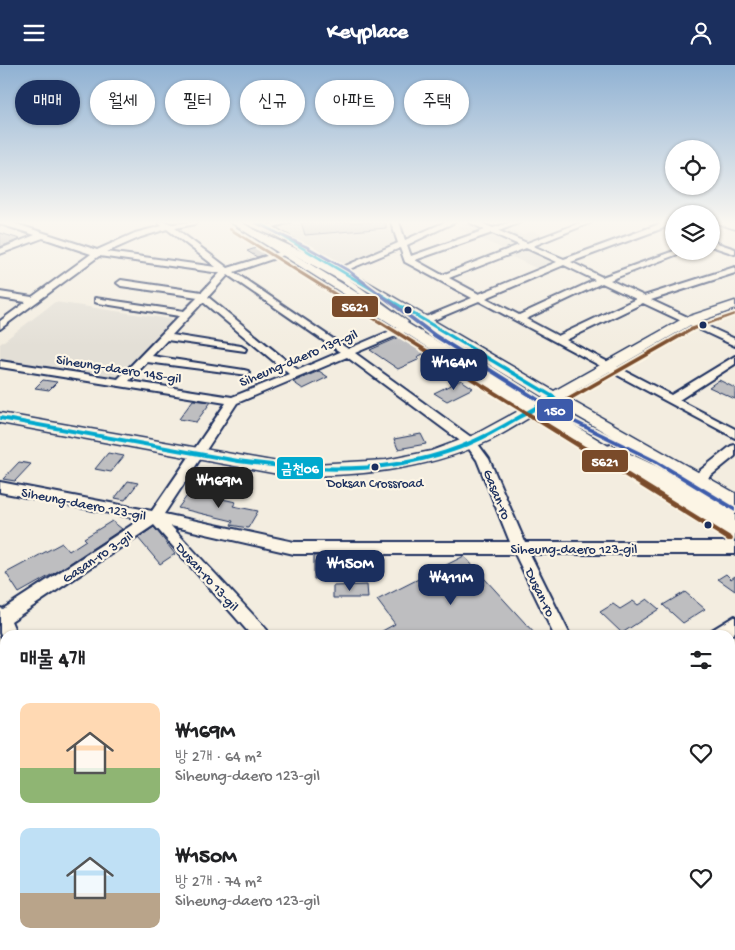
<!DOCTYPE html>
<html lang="ko">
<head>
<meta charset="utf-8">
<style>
  :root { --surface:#fff; --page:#f2f2f2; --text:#202124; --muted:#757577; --accent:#1b2f5e }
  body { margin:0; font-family:"Gochi Hand","Poor Story",sans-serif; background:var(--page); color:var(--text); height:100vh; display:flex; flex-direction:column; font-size:19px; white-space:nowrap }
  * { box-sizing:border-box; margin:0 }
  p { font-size:16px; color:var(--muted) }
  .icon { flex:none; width:28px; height:28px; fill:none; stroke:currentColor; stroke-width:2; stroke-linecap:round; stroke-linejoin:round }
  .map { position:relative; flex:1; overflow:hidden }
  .details { position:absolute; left:0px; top:565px; width:735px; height:320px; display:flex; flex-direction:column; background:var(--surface); border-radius:15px 15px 0 0; box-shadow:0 1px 4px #0004 }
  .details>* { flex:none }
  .top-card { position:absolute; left:15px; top:15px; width:705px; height:45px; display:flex; gap:10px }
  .buttons { position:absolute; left:665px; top:75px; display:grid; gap:10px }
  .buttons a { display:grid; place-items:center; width:55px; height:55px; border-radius:50%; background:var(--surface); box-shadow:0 1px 4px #0004; font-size:25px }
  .price { position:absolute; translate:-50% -42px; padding:0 11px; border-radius:10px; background:var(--accent); color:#fff; font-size:16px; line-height:32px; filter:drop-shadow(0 1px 2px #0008) }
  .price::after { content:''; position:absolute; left:50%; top:30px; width:15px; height:11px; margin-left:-8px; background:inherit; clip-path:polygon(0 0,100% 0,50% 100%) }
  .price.on { background:#222; color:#fff }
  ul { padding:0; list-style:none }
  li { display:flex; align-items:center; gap:15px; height:125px; padding:0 20px }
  li span { display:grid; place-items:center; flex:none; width:140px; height:100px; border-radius:10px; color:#555 }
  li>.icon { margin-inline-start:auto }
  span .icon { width:60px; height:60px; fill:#fffc; stroke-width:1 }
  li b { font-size:21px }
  h2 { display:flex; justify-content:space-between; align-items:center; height:60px; padding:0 20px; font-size:21px }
  .tag { padding:0 18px; border-radius:22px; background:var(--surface); box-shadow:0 1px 4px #0004; font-size:18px; line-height:45px }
  .tag.on { background:var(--accent); color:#fff }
  header { display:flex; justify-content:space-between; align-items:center; height:65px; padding:0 20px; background:var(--accent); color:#fff; font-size:22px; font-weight:800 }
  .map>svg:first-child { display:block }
  .built { fill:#e3dfd6 }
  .building { fill:#bebec0; stroke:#1b2f5e }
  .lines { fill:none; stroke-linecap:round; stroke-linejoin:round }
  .minor-casing { stroke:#1b2f5e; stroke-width:4 }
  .major-casing { stroke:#1b2f5e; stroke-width:3 }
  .minor { fill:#fcf5e5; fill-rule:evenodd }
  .major { fill:#fcf5e5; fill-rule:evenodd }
  .bus-1-casing { stroke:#fcf5e5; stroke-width:4 }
  .bus-2-casing { stroke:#fcf5e5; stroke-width:4 }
  .bus-3-casing { stroke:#fcf5e5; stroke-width:4 }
  .bus-1 { fill:#00a9ce; fill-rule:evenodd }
  .bus-2 { fill:#7a4b2a; fill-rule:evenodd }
  .bus-3 { fill:#3d5bab; fill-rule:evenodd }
  .bus-dot { fill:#1b2f5e; stroke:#fcf5e5; stroke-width:2 }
  .labels { text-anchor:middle; stroke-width:4.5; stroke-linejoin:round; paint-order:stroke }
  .bus-label { font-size:13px; fill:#1b2f5e; stroke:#fcf5e5 }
  .street-label { font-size:14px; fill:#1b2f5e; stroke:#fcf5e5 }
  .line-badge { stroke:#fcf5e5; stroke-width:2 }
  .badge-label { font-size:14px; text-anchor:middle; font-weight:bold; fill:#fff }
</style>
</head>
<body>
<header><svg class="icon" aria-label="menu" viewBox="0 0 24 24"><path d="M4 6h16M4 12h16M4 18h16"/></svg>Keyplace<svg class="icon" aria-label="person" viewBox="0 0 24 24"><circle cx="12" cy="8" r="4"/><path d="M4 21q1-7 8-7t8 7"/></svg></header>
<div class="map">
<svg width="735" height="885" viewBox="0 0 735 885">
  <rect width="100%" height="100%" fill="#f3ede0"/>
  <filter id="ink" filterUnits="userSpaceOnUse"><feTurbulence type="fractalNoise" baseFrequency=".02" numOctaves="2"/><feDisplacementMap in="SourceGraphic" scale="10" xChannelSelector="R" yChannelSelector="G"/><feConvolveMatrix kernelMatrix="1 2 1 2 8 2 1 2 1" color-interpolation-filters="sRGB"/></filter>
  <g filter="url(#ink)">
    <g class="built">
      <polygon points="293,157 379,157 393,163 399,178 339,200 276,162"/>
      <polygon points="459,157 492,157 522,170 533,166 548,172 533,181 565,195 540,205 506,189 510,187 457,163 465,159"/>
      <polygon points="55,237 175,255 175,257 123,312 115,316 0,297 0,279"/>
      <polygon points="735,588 735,885 573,885 567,880 730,880 730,591"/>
    </g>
    <g class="building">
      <polygon points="301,157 386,157 386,163 305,170"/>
      <polygon points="0,168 20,174 0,182"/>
      <polygon points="259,182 269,188 257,192 247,186"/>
      <polygon points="402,271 427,287 417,292 420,294 398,304 370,285"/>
      <polygon points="319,306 328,312 303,324 293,317"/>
      <polygon points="43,315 57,317 49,325 35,323"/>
      <polygon points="461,315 473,323 447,336 434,328"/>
      <polygon points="719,315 735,323 735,334 709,322"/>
      <polygon points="193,335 211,337 196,357 179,354"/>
      <polygon points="421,369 426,379 398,384 394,374"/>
      <polygon points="108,388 124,391 111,407 95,404"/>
      <polygon points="19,397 31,399 15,416 3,414"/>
      <polygon points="128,416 138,418 125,435 115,433"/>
      <polygon points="190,427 236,437 233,441 258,446 248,463 231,460 233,456 178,443"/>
      <polygon points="112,456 122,464 58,506 19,528 6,508 62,478 69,486 86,475 84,473"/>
      <polygon points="154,462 175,489 160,499 138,473"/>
      <polygon points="314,491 328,491 329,513 314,514"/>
      <polygon points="464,491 536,570 375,570 395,559 377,535"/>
      <polygon points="726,509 731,514 735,511 735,526 718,514"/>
      <polygon points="367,520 368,533 333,533 333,521"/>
      <polygon points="685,527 705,544 683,558 663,540"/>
      <polygon points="647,534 659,544 622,568 600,547 613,539 620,544 633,536 638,540"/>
    </g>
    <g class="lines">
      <defs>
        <g id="minor">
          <path d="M0,157H10L97,185L135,168L162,161L158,157H166L172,159L196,157L195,159L175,163L228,203L286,185L243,165L242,163L246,161L306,188L336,205L398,178L391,157H399L405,175L445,157H455L407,180L411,191L485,165L469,157H479L493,163L511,157H521L499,166L527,178L582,157H592L533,181L564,194L665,157H674V159L571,197L602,212L674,186H686L610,215L644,231L735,202V208L651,235L735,274V281L643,238L566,275L671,330L735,291V299L679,335L735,364V373L479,236L429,257H423V253L472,233L405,197L400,183L340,208L406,255L408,257L403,260L342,216L287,186V189L234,207L348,284L402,261H410V265L355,288L475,375L489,394L525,477H735V489H530L570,570H554L515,489H294L171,461L267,565L269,570H251L154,460L11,556L17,570H5V576L3,575L0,568V543L3,544L141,454L0,427V417L152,446L226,338L0,302V296L118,314L179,251L98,238L95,237V233L184,246L198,232L121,221L117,218L121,215L202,227L220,208L99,191L0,264V256L26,237L0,233V227L32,232L91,189L43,173L0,189V184L35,170L0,159ZM167,164L216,202L107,187L141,172ZM492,168L519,180L442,210L415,195ZM526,183L557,197L479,229L449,213ZM564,200L595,215L519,250L486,233ZM228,210L340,287L298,305L208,232ZM602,218L636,234L558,271L526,254ZM203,237L289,309L232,332L129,316L147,297L248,310L249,308L248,306L244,305L152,291L167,275L245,286L246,284L241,281L172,270ZM347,292L467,381L477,395L510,477H294L164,449L237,338Z"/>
          <polygon points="278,157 290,157 267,164 263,162"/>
          <polygon points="711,176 735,184 735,189 711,181"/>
          <polygon points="611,380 656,401 735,448 735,460 646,407 607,387 605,384 607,381"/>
          <polygon points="735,380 735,391 703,417 693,417 691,414 693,411 731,381"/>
          <polygon points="735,551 735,567 730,571 710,570 712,565"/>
          <polygon points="139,880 164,880 166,885 142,885"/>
          <polygon points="244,880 273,880 270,885 242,885"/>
          <polygon points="541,880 568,880 570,885 544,885"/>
        </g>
        <g id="major">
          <path d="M230,157H241L535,336L543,332L254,157H265L554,326L684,253L735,236V244L692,259L565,332L735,428V442L554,338L546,343L735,458V474L729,472L534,350C518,359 502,370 484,378C423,406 355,411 289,411L0,358V348L289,399H314L386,395L431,386L474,370L524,343Z"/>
          <polygon points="717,157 735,158 735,164 719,159"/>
        </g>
      </defs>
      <use href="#minor" class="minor-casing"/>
      <use href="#major" class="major-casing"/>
      <use href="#minor" class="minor"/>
      <use href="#major" class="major"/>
      <defs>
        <path id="bus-1" d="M258,157H261L557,332C544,342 528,349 514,357C494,369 474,380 453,387C381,412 312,408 238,398L0,355V351L238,394C313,404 389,408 460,380C491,368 521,349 550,332L258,158Z"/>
        <polygon id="bus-2" points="229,163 231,163 537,352 537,350 690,263 735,248 735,250 694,265 541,352 538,352 732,472 733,474 732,476 728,476 229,165"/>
        <polygon id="bus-3" points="253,157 256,157 308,181 350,205 436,269 569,352 657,395 735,442 735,447 653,397 565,354 432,271 348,207 306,183 253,158"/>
      </defs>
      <use href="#bus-1" class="bus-1-casing"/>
      <use href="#bus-2" class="bus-2-casing"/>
      <use href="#bus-3" class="bus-3-casing"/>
      <use href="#bus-1" class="bus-1"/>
      <use href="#bus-2" class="bus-2"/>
      <use href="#bus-3" class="bus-3"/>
    </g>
  </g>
  <linearGradient id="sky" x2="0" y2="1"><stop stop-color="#8fb1d3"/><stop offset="0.56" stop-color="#faf7f1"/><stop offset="1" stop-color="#faf7f1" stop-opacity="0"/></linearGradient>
  <rect width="735" height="281" fill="url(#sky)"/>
  <g class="bus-dot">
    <circle cx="408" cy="245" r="4.5"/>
    <circle cx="703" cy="260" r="4.5"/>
    <circle cx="375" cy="402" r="4.5"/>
    <circle cx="708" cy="460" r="4.5"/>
  </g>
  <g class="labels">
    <g class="bus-label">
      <text x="375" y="422">Doksan Crossroad</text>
    </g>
    <g class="street-label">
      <text transform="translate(298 292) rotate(-23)" y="5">Siheung-daero 139-gil</text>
      <text transform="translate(119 303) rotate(9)" y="5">Siheung-daero 145-gil</text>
      <text transform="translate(498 429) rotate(68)" y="5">Gasan-ro</text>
      <text transform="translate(84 438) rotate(11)" y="5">Siheung-daero 123-gil</text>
      <text x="574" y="488">Siheung-daero 123-gil</text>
      <text transform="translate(97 491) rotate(-34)" y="5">Gasan-ro 3-gil</text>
      <text transform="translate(208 511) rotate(48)" y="5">Dusan-ro 13-gil</text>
      <text transform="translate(541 527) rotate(64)" y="5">Dusan-ro</text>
    </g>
  </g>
  <g class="line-badge">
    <rect x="331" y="230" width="48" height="23" rx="5" fill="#7a4b2a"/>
    <rect x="536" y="333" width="38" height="24" rx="5" fill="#3d5bab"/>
    <rect x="581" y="384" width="48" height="24" rx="5" fill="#7a4b2a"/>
    <rect x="276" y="391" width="48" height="24" rx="5" fill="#00a9ce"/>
  </g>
  <g class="badge-label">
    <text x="355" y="246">5621</text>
    <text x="555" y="350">150</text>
    <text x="605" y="401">5621</text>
    <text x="300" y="408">금천06</text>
  </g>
</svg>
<div class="buttons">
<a><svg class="icon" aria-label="locate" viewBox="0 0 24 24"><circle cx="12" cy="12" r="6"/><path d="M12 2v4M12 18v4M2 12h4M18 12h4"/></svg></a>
<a><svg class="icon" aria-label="layers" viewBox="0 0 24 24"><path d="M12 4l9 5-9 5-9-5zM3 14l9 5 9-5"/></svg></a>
</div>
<b class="price" style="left:454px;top:326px">₩164M</b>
<b class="price on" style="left:219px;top:444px">₩169M</b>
<b class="price" style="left:350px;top:527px">₩150M</b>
<b class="price" style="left:451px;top:541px">₩411M</b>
<div class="top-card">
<a class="tag on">매매</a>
<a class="tag">월세</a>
<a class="tag">필터</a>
<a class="tag">신규</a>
<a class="tag">아파트</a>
<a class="tag">주택</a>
</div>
<section class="details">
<h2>매물 4개<svg class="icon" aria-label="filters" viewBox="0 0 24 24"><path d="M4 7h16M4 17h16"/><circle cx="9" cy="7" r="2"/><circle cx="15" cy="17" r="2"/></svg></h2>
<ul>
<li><span style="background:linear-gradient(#ffd9b3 65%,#8fb573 0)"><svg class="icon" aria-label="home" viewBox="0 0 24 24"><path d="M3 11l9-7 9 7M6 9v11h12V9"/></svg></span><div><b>₩169M</b><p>방 2개 · 64 m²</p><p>Siheung-daero 123-gil</p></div><svg class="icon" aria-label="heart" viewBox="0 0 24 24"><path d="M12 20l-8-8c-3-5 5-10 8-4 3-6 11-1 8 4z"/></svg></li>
<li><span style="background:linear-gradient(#bfe0f5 65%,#b9a48a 0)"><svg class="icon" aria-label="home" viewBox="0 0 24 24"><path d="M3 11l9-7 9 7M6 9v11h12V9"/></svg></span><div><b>₩150M</b><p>방 2개 · 74 m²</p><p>Siheung-daero 123-gil</p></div><svg class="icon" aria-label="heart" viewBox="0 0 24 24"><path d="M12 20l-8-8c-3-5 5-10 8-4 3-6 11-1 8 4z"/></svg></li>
</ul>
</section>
</div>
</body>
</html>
